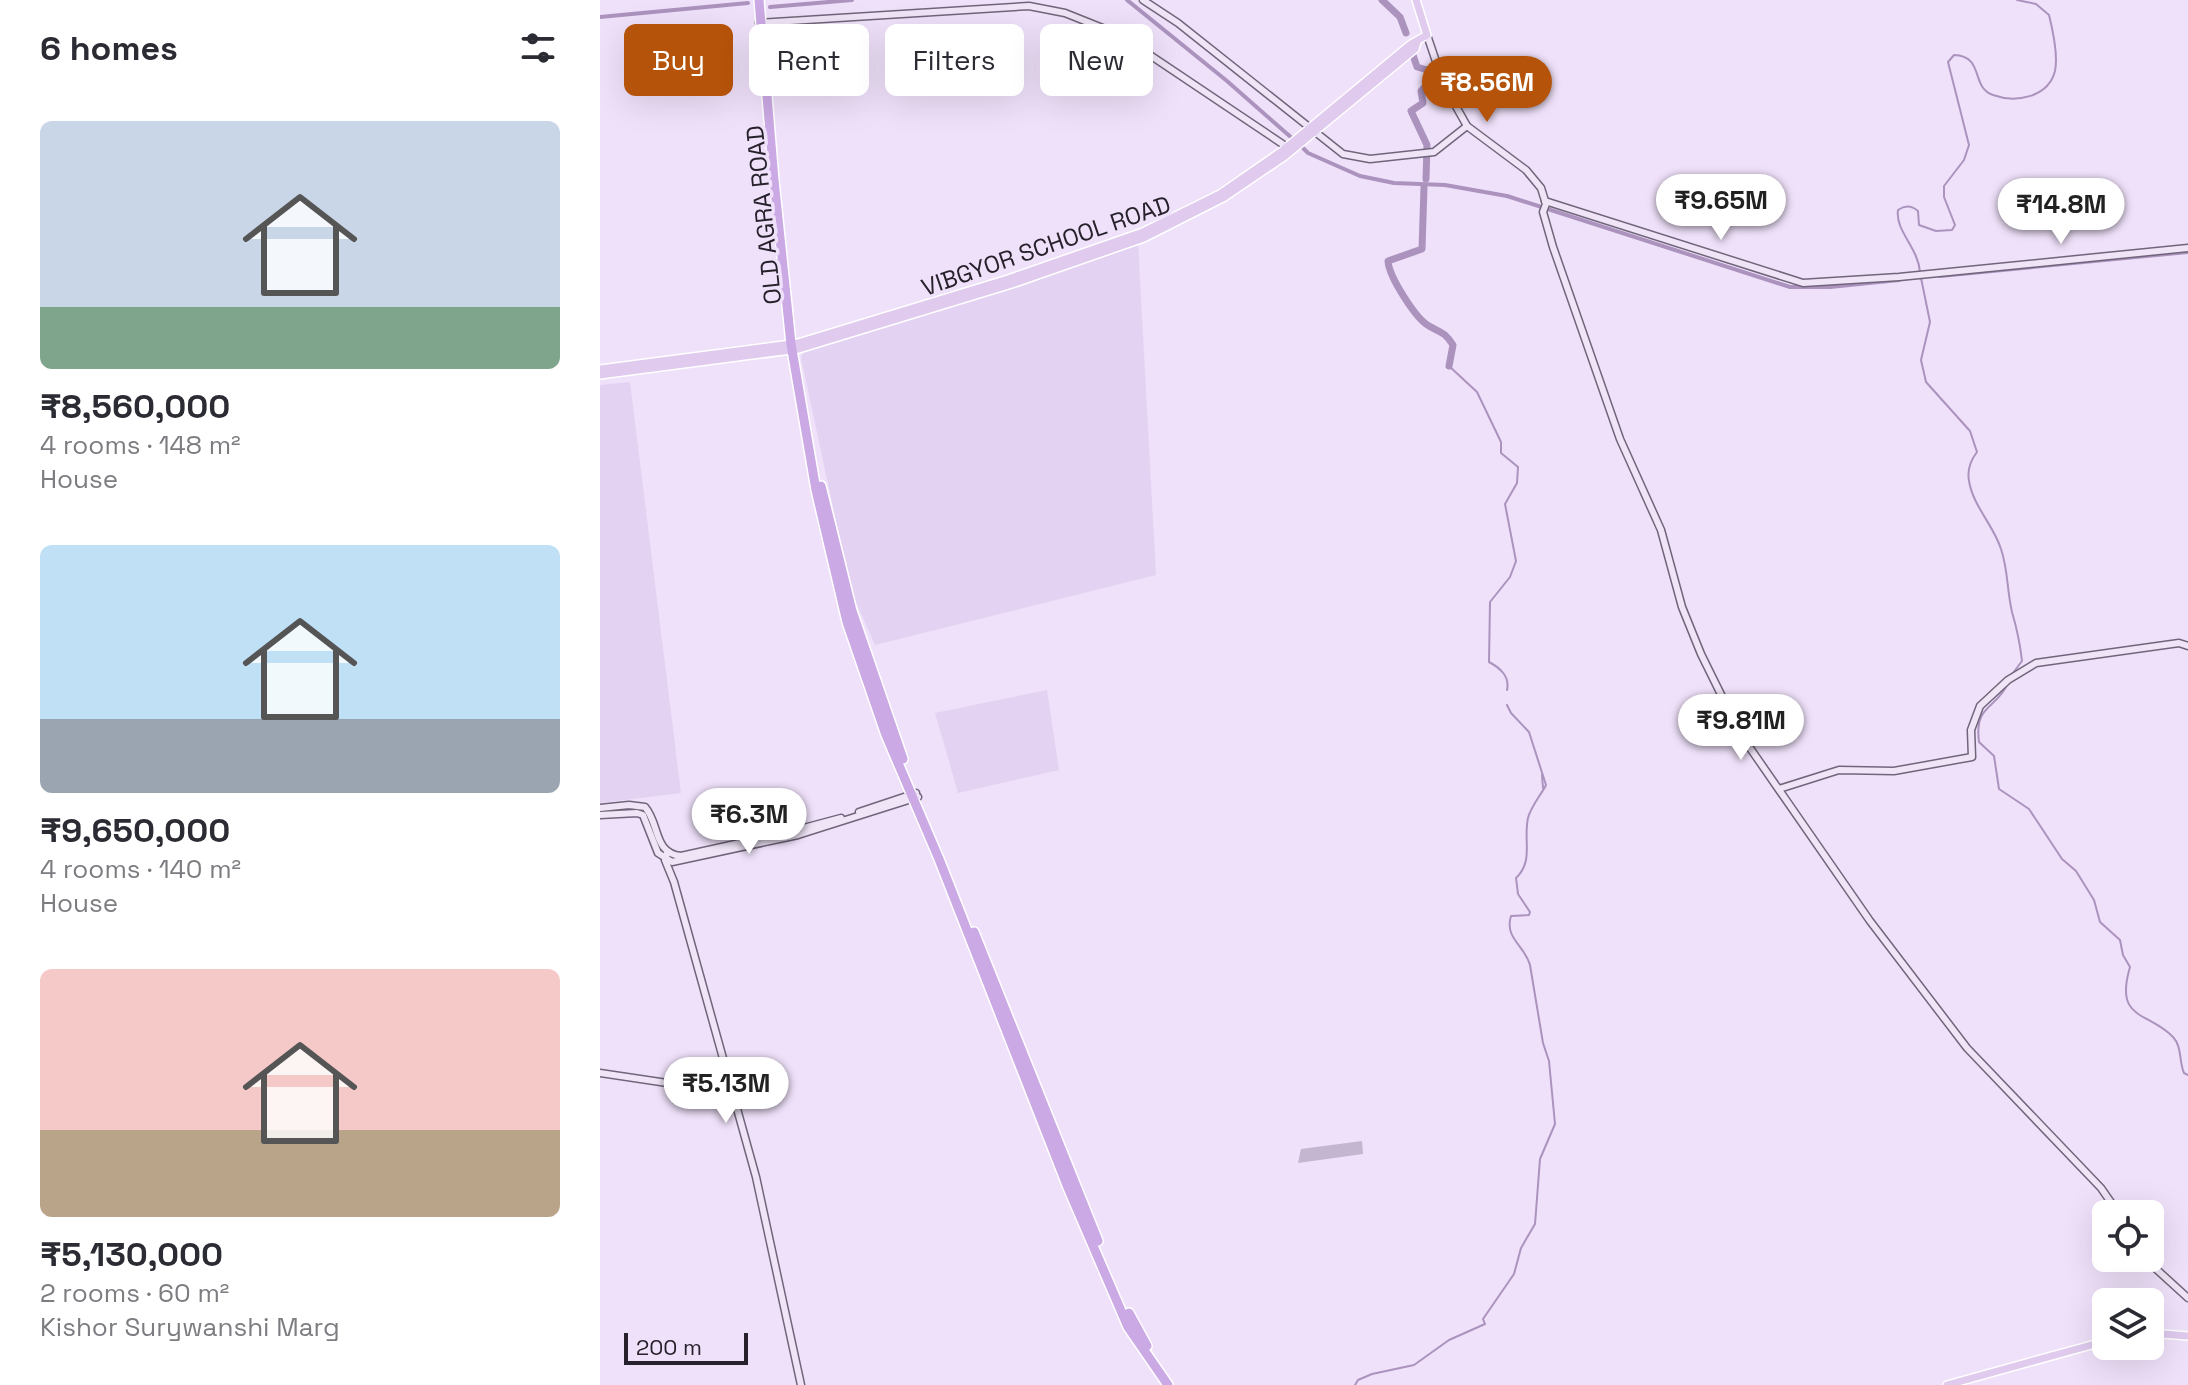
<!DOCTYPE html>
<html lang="en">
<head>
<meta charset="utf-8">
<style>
  :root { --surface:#fff; --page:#f2f2f3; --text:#2b2b33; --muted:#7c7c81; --accent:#b45309 }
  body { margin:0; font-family:"Space Grotesk",sans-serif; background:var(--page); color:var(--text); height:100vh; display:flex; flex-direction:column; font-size:30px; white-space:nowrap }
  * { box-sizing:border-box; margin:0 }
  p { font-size:26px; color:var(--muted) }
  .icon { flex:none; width:44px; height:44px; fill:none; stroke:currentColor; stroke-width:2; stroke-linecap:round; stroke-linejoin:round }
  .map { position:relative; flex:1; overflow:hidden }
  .drawer { display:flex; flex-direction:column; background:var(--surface); width:600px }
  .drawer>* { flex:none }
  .guide { position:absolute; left:24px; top:24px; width:760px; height:72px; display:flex; gap:16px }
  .fabs { position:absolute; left:1492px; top:1200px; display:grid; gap:16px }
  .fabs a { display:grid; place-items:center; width:72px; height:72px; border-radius:12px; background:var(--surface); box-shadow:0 8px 32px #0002; font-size:40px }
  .scale { position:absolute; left:24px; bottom:20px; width:124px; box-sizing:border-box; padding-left:8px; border:4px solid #26212a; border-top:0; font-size:22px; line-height:28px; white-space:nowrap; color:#26212a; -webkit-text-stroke:6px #efe1fa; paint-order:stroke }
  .price { position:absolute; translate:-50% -68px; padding:0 18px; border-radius:28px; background:#fff; color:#222; font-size:26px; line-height:52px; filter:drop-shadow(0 2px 4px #0008) }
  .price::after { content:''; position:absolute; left:50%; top:48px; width:24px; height:18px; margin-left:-12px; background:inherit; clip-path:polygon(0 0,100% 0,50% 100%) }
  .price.active { background:var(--accent); color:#fff }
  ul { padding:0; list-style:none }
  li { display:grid; align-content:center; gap:16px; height:424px; padding:0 40px }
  li span { display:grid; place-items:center; height:248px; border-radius:12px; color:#555 }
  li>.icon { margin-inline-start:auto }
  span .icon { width:144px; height:144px; fill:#fffc; stroke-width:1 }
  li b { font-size:34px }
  h2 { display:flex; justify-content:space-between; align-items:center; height:96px; padding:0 40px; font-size:34px }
  .chip { padding:0 28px; border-radius:12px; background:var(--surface); box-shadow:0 8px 32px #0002; font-size:28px; line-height:72px }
  .chip.active { background:var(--accent); color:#fff }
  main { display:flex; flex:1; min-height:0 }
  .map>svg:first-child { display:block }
  .built { fill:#e4d2f2 }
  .green { fill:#c4b5d0 }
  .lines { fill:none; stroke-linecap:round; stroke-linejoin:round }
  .stream { stroke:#ab93be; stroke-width:2 }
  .canal { stroke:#ab93be; stroke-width:4 }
  .river { stroke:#ab93be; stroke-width:7 }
  .secondary-casing { stroke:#71657b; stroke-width:9 }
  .primary-casing { stroke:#fff; stroke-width:10 }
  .highway-casing { stroke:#fff; stroke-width:12 }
  .secondary { stroke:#efe5f7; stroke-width:6 }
  .primary { stroke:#e0cbef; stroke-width:7 }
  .highway { stroke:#cba9e4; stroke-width:9 }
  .labels { text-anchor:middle; stroke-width:7; stroke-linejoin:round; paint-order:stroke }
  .street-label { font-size:24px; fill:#26212a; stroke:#efe1fa }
</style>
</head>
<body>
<main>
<section class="drawer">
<h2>6 homes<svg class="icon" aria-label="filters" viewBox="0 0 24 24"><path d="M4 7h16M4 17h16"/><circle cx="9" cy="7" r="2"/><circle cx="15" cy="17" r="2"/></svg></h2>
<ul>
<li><span style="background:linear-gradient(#c9d6e8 75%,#7fa58c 0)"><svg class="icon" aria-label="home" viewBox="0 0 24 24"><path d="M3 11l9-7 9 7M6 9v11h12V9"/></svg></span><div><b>₹8,560,000</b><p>4 rooms · 148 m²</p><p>House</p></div></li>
<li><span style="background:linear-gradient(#bfe0f5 70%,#9aa5b1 0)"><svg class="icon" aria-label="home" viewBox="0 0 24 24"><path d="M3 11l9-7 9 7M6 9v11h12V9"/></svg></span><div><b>₹9,650,000</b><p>4 rooms · 140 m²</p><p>House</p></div></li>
<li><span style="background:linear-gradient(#f6c9c9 65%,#b9a48a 0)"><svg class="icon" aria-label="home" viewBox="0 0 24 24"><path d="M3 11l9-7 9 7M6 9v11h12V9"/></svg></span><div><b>₹5,130,000</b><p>2 rooms · 60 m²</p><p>Kishor Surywanshi Marg</p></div></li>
</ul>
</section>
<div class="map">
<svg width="1588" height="1385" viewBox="0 0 1588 1385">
  <rect width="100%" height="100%" fill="#efe1fa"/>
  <g class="built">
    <polygon points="538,242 556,575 275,645 256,602 236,521 201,358 205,348"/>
    <polygon points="30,382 81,793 0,803 0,385"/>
    <polygon points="447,690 459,770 358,793 335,713"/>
  </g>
  <polygon class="green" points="762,1141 763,1154 698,1163 701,1149"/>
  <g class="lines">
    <g class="stream">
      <path d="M1320,272C1318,247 1295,231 1298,210C1305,205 1311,205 1318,211L1319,225L1336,231L1352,230L1355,225L1344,197V186L1364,160L1369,145L1348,62L1354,55C1385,56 1370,87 1393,95C1415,103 1448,98 1455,71C1458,56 1453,31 1449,15L1436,4L1417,0"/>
      <path d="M1321,278L1330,322L1321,360L1326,382L1370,431L1377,452C1370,461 1367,470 1369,481C1373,506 1394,526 1401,549C1408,569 1407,591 1412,612C1417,629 1420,643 1422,661L1410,677"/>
      <path d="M849,366L877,392L901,442V453L918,467L917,483L905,504L916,561L910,577L890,602L889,662C900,668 910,676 907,690"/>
      <path d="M1408,683C1396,710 1374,704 1379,742L1394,756L1399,789L1429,809L1462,859L1476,871L1494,900L1500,922L1520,940L1523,955L1530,967C1514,1021 1548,1011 1573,1037C1582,1046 1579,1062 1584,1073L1588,1075"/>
      <polyline points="942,775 943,788"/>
      <path d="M755,1385L758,1380L772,1374L814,1365L849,1340L885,1324L883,1319L914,1274L921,1248L935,1224L940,1159L955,1124L949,1061L943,1043L930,965C925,946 904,938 911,916L929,915L930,912L918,894L916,878C934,861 923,840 928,818C931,806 941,795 946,785L929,732L911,713L907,705"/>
    </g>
    <g class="canal">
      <polyline points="527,0 627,81 693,139"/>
      <polyline points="170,7 252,0"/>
      <polyline points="0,17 148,3"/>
      <polyline points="700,145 708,153 760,176 794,183 845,185 907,196 1190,287 1230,287 1299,280"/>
      <polyline points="1340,276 1588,252"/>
    </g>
    <g class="river">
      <polyline points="782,0 800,17 806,33"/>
      <polyline points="812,52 817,67 831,71 833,78 821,91 823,103 811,111 827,145 826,179"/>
      <path d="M824,187L822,249L788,261C789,277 816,319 829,326C841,333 845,332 853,345L849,366"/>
    </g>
    <defs>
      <g id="secondary">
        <polyline points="543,0 578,23 743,154 770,159 834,152 867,126"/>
        <polyline points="159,23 429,6 465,13 520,35 687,147"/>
        <polyline points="827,35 844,85 867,126 926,170 941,188 946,204 943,212 953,247 1020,439 1061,530 1082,607 1101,654 1141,735 1270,921 1367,1048 1501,1188 1519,1214"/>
        <polyline points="945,201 1203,283 1299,277 1588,248"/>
        <polyline points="1179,789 1239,770 1294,771 1372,757 1371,730 1380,706 1408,680 1436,663 1579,643 1588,646"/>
        <path d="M0,808L29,805L45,807C60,824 53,853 81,856L185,833L241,818"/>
        <polyline points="259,812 316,793"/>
        <polyline points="0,815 37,813 43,815 58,853 72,862 198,835 318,797"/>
        <polyline points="67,853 65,860 74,882 156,1177 201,1385"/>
        <polyline points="0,1073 134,1093"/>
        <polyline points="1544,1258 1588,1298"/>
      </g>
      <g id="primary">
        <polyline points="0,369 198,343 408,279 543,232 620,194 682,151 811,44 827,35 816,0"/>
        <polyline points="0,375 199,349 412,284 544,238 623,198 685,156 815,49 817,42"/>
        <polyline points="1550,1333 1588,1336"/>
        <polyline points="1347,1385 1506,1341"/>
      </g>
      <g id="highway">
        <polyline points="159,0 174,180 191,344 216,490 247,622 286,735 339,859 469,1190 528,1327 568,1385"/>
        <polyline points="221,486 252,611 303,759"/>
        <polyline points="374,932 498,1241"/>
        <polyline points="529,1313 547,1346"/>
      </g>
    </defs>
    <use href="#secondary" class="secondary-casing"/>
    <use href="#primary" class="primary-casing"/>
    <use href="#highway" class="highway-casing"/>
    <use href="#secondary" class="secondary"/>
    <use href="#primary" class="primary"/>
    <use href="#highway" class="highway"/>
  </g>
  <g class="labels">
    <g class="street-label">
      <text transform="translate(164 215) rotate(-96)" y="8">OLD AGRA ROAD</text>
      <text transform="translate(446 246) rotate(-19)" y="8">VIBGYOR SCHOOL ROAD</text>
    </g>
  </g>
</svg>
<div class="fabs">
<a><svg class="icon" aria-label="locate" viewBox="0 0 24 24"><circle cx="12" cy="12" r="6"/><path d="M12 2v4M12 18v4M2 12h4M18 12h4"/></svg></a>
<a><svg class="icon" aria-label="layers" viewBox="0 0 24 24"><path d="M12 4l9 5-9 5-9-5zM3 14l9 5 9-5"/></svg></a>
</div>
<div class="scale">200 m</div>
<b class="price active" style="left:887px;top:124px">₹8.56M</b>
<b class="price" style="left:1121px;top:242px">₹9.65M</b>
<b class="price" style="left:1461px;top:246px">₹14.8M</b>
<b class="price" style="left:1141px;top:762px">₹9.81M</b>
<b class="price" style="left:149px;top:856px">₹6.3M</b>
<b class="price" style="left:126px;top:1125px">₹5.13M</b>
<div class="guide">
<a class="chip active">Buy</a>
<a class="chip">Rent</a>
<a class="chip">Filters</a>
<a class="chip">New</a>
</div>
</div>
</main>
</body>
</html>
